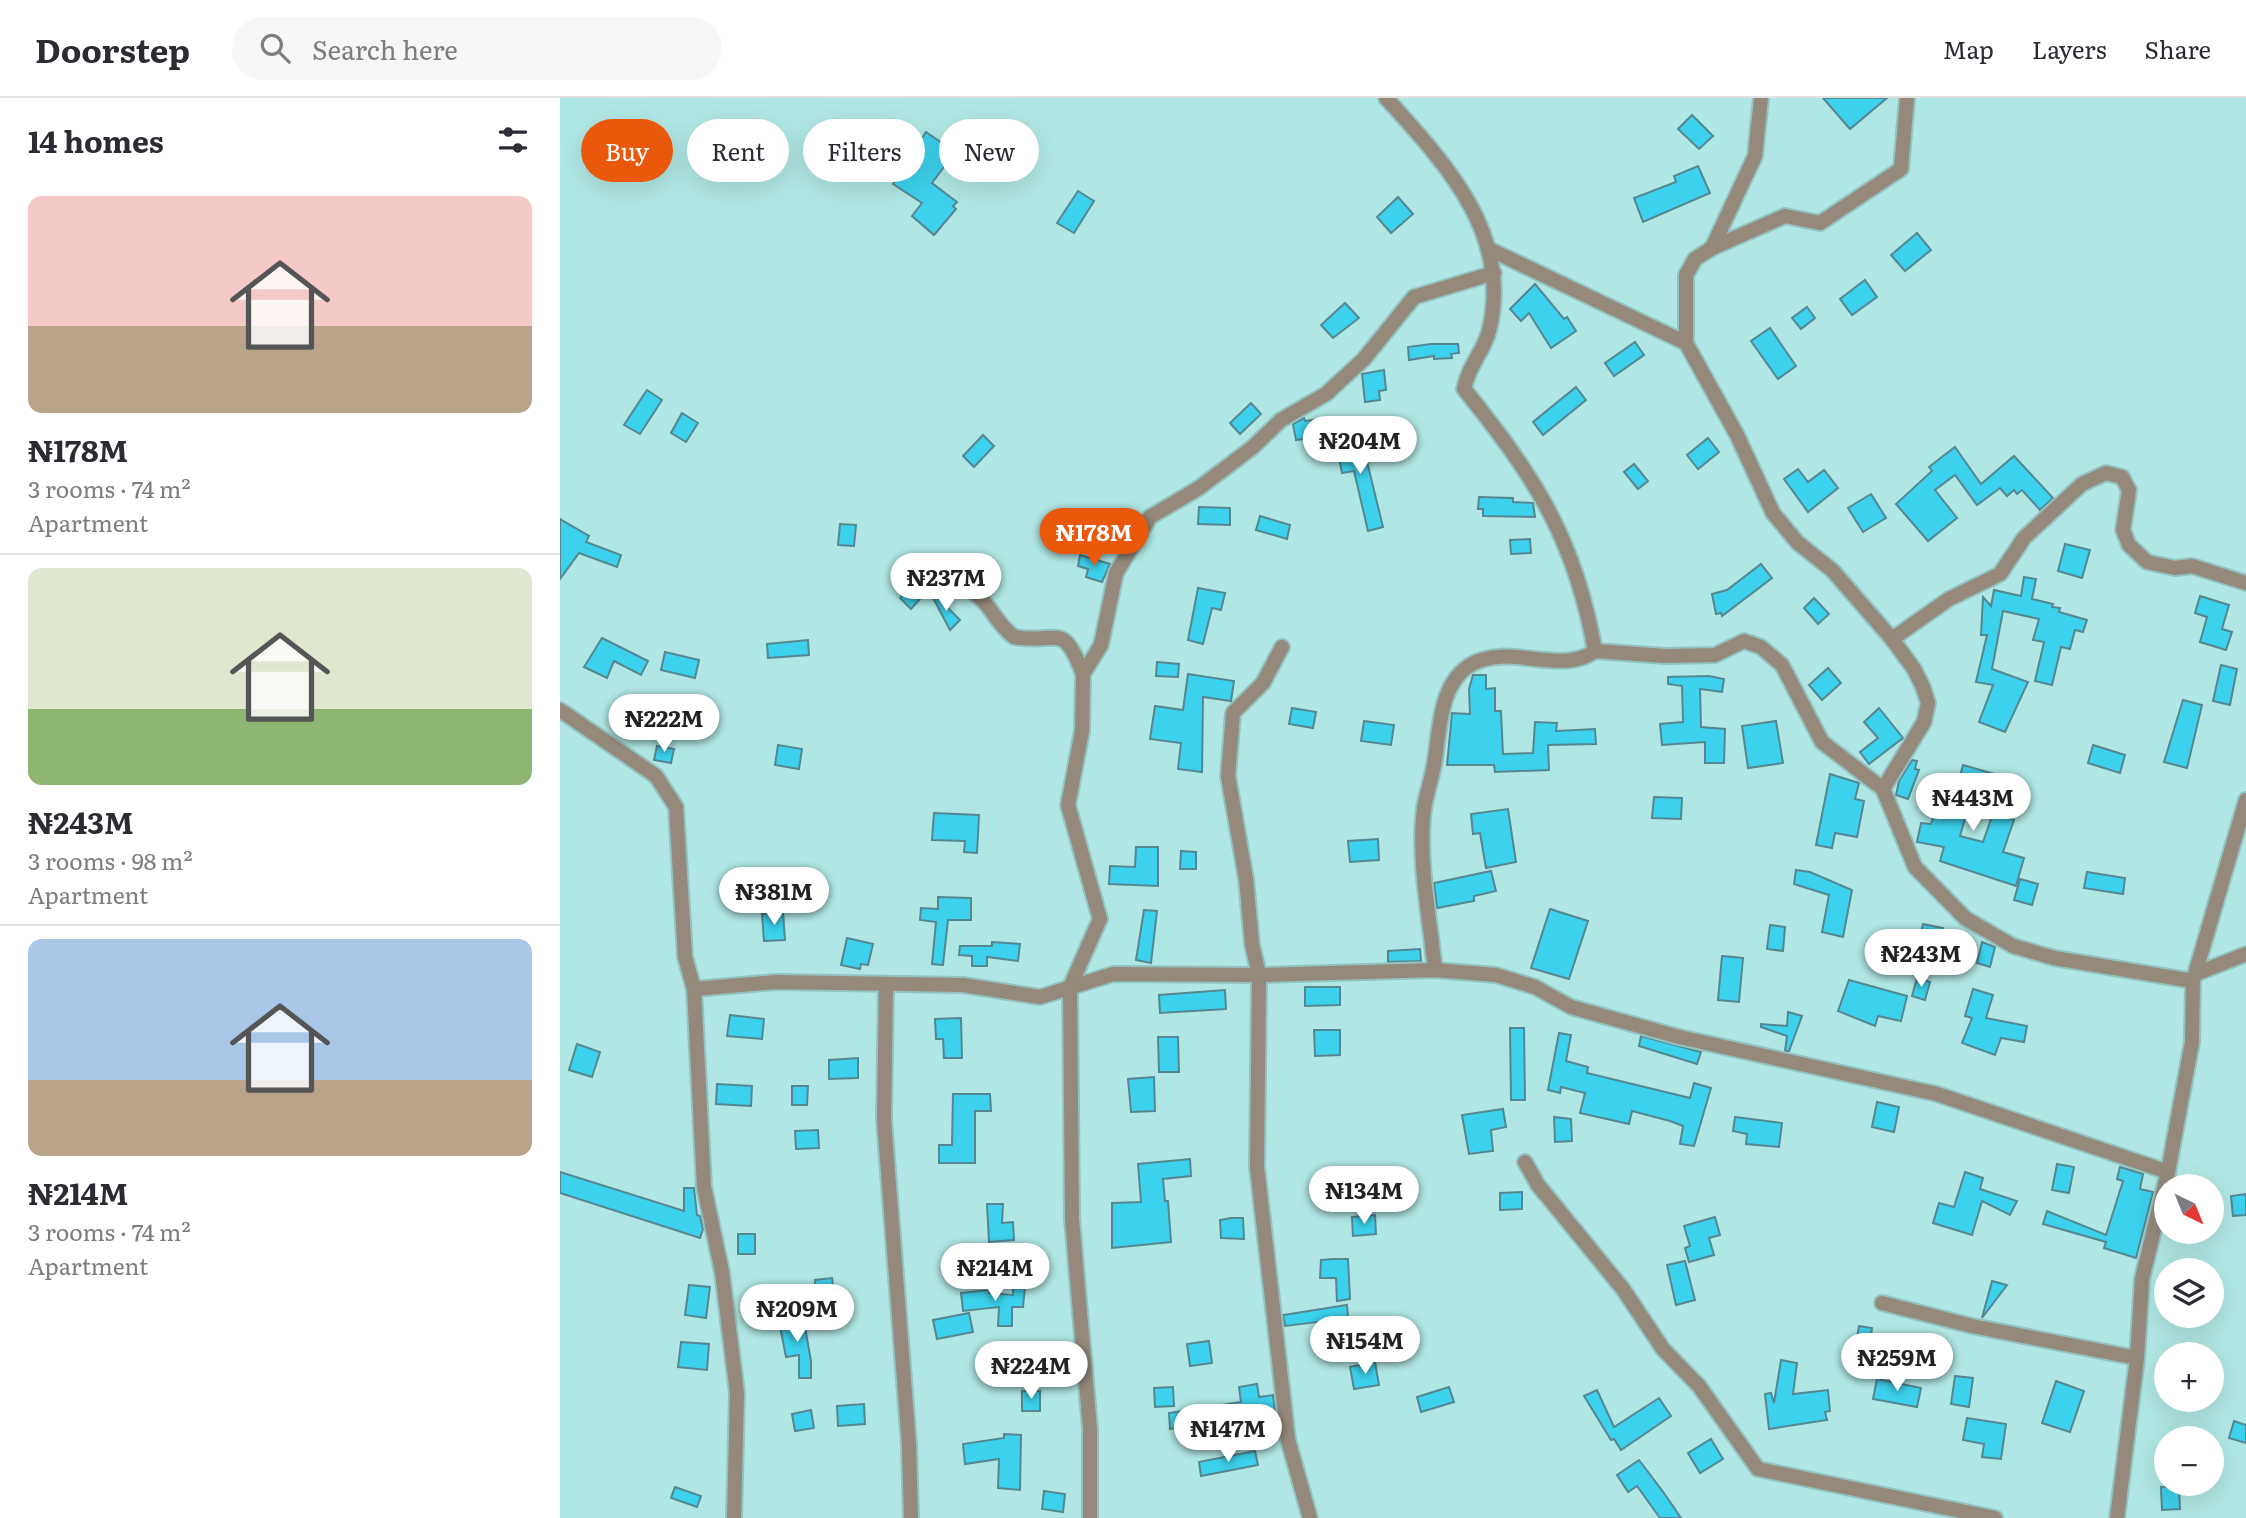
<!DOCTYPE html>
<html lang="en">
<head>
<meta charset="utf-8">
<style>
  :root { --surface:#fff; --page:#f7f7f7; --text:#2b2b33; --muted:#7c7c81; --line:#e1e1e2; --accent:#ea580c }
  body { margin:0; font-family:Literata,serif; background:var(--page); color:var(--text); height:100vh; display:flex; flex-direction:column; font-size:26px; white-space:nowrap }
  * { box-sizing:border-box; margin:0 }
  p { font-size:23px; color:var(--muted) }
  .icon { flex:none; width:38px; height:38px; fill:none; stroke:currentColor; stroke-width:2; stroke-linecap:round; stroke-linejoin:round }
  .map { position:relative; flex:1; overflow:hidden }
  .panel { display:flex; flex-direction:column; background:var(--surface); width:560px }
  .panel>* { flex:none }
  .hud { position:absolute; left:21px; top:21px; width:665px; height:63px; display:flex; gap:14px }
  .needle { width:46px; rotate:137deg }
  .tools { position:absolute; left:1594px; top:1076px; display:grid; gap:14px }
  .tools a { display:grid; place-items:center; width:70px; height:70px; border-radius:50%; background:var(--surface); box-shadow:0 7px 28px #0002; font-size:35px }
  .price { position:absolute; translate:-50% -60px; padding:0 16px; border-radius:24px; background:#fff; color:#222; font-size:23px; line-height:46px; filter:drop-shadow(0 2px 4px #0008) }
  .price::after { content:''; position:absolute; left:50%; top:42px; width:21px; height:16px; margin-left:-10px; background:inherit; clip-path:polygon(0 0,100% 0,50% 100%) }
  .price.selected { background:var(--accent); color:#fff }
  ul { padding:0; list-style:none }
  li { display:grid; align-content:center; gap:14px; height:371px; padding:0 28px }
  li+li { border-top:2px solid var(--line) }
  li span { display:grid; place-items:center; height:217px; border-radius:14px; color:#555 }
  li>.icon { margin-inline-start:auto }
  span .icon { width:126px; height:126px; fill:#fffc; stroke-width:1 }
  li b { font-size:30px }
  h2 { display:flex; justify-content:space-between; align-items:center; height:84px; padding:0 28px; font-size:30px }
  .pill { padding:0 24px; border-radius:32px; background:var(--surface); box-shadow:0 7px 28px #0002; font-size:24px; line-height:63px }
  .pill.selected { background:var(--accent); color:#fff }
  header { display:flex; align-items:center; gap:42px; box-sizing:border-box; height:98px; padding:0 35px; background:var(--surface); border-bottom:2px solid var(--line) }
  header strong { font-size:33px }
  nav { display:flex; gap:38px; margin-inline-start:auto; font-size:24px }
  .search { width:490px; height:63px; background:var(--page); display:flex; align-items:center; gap:18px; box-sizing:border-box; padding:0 24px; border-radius:38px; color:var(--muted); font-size:26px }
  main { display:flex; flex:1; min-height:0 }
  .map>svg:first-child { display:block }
  .building { fill:#3cd1ec; stroke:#558792; stroke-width:2 }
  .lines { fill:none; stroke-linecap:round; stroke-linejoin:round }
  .street-casing { stroke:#93c2c0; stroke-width:18 }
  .street { stroke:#95897b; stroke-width:14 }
</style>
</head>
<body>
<header>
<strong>Doorstep</strong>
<div class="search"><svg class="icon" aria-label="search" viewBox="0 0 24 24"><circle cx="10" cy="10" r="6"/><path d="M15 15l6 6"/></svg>Search here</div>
<nav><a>Map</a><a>Layers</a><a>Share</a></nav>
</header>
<main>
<section class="panel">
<h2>14 homes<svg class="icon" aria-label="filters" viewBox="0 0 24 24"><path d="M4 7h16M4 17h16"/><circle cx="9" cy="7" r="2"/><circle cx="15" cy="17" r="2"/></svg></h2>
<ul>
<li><span style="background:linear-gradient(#f6c9c9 60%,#b9a48a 0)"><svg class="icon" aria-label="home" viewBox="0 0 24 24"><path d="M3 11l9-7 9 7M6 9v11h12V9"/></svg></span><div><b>₦178M</b><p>3 rooms · 74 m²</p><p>Apartment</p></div></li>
<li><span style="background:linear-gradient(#dfe7d0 65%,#8fb573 0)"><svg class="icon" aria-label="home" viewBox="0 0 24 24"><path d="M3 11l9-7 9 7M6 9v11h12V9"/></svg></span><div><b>₦243M</b><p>3 rooms · 98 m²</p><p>Apartment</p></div></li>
<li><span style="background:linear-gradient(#a9c7e8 65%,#b9a48a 0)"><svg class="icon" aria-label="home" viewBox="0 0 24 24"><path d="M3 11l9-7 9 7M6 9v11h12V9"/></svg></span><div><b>₦214M</b><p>3 rooms · 74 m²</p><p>Apartment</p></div></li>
</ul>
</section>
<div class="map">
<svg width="1686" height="1420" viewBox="0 0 1686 1420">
  <rect width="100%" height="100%" fill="#b0e7e4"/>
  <g class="building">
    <polygon points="1263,0 1327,0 1290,31"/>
    <polygon points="1132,17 1153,38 1139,51 1118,31"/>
    <polygon points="417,23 442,39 428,60 403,44"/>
    <polygon points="366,34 395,54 372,85 397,104 393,108 396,111 374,137 352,118 362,105 333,86"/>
    <polygon points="1138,68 1150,95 1083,124 1074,100 1116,84 1114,78"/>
    <polygon points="518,93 534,103 514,135 497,125"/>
    <polygon points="838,99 853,116 831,135 817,119"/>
    <polygon points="1357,135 1371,152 1345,173 1331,157"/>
    <polygon points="1305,182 1317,199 1292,217 1280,201"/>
    <polygon points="975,186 1004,221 1007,219 1016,233 991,250 969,215 961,223 950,211"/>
    <polygon points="785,205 799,220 773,240 761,227"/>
    <polygon points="1247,209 1255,220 1241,231 1232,220"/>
    <polygon points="1210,230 1236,268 1218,281 1191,243"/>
    <polygon points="1075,244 1084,257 1054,278 1045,265"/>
    <polygon points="871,246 898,246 899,255 891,256 892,260 874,261 874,258 849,262 848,249"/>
    <polygon points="824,272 826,292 819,293 820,302 805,304 802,276"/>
    <polygon points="1016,289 1026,302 983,337 973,324"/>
    <polygon points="87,292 102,302 80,336 64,327"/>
    <polygon points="691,305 701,316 680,336 670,325"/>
    <polygon points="122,315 138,325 126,344 111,335"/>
    <polygon points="744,320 745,323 760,321 762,338 736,342 733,326"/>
    <polygon points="800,335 823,429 808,433 794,373 782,375 775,340"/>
    <polygon points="423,337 434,348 414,369 403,358"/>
    <polygon points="1148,340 1159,354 1138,371 1127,357"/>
    <polygon points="1395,349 1421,386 1454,358 1493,400 1480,412 1462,392 1457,396 1454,392 1447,398 1440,390 1417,407 1395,377 1375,392 1397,420 1368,443 1336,406 1372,373 1369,369"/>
    <polygon points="1074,366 1088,383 1078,391 1064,374"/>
    <polygon points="1238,371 1248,384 1264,372 1278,390 1248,414 1224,381"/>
    <polygon points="1311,396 1326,420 1303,434 1288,410"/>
    <polygon points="919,399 953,400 953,404 973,405 975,419 923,418 923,411 918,411"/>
    <polygon points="639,409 670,410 670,427 638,426"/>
    <polygon points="700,418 730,427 727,441 696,432"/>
    <polygon points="0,421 29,438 26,444 61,457 57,469 19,455 0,481"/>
    <polygon points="280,426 296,427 294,448 278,447"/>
    <polygon points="970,441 971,455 951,456 950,442"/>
    <polygon points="1505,446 1530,452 1522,480 1498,473"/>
    <polygon points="520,457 550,466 542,484 526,479 528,471 518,468"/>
    <polygon points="1201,466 1212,480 1162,518 1161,515 1156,516 1152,496 1167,492"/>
    <polygon points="1464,479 1476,481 1472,501 1493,506 1492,509 1500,510 1499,514 1527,522 1523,534 1515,532 1510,551 1501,549 1492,587 1475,583 1484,544 1473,542 1479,521 1443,513 1432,571 1468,584 1445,634 1419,624 1433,587 1416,584 1427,537 1421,537 1423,499 1431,508 1434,492 1461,498"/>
    <polygon points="355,481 368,492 351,511 340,500"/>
    <polygon points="638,490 665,495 661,512 652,510 643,546 628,542"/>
    <polygon points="374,496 400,522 390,532 372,498"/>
    <polygon points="1640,498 1669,507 1662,531 1672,534 1666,552 1640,544 1647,519 1635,515"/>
    <polygon points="1254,500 1269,516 1258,526 1244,510"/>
    <polygon points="42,540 88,563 81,577 54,563 47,580 24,569"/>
    <polygon points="248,542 249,557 208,560 207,546"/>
    <polygon points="105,554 139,562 135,580 101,572"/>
    <polygon points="597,564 619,566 618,579 596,578"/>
    <polygon points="1661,567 1677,571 1670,607 1653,603"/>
    <polygon points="1268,570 1281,585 1262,602 1249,587"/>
    <polygon points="628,576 674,583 671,603 643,599 642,674 618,671 621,645 590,641 595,608 623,612"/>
    <polygon points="913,577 926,577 926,591 935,590 935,613 941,613 943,656 973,655 975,624 997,625 996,633 1035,631 1036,646 988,647 989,672 935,674 934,667 887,667 892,615 910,616 909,591"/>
    <polygon points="1149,578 1164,581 1162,594 1140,591 1141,629 1165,631 1164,665 1145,665 1145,644 1102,647 1100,626 1123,624 1122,588 1108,586 1108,579"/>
    <polygon points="1623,602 1642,607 1627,670 1604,664"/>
    <polygon points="76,603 93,607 87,638 69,634"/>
    <polygon points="732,610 756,614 753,630 729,626"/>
    <polygon points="1319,610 1343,640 1309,666 1300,654 1318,640 1304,624"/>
    <polygon points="804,623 834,627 831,647 801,643"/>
    <polygon points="1216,623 1223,665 1188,670 1182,628"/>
    <polygon points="218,647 242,651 239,671 215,667"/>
    <polygon points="1533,647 1565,657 1560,675 1528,665"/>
    <polygon points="97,648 114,651 111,665 94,662"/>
    <polygon points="1352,662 1357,663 1355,671 1359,672 1348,701 1336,697 1339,683"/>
    <polygon points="1403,667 1438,677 1434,697 1413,693 1400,738 1423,744 1433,715 1454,722 1443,754 1464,760 1456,788 1380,763 1384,749 1357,744 1361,725 1371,726 1378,706 1391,710"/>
    <polygon points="1270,676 1299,685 1295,701 1304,703 1297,739 1275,735 1272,750 1256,747"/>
    <polygon points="1094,699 1122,700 1121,721 1092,720"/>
    <polygon points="948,711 956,764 926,770 920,735 913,736 911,716"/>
    <polygon points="374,715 419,717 417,755 404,754 405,743 372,742"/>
    <polygon points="818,741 819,762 790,764 788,743"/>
    <polygon points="576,749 598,749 598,788 549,786 550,768 575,769"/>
    <polygon points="621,753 636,754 636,771 620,771"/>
    <polygon points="1236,772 1250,774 1292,792 1283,839 1262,834 1269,797 1234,786"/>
    <polygon points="931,773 936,793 914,798 914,803 877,810 874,785"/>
    <polygon points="1527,774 1565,780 1563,796 1524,790"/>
    <polygon points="1460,781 1478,786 1472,807 1454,802"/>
    <polygon points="378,799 411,800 411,822 388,822 383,867 372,866 376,824 360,822 361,810 378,811"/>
    <polygon points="990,811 1028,823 1009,881 971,870"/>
    <polygon points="584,812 597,813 591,865 576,862"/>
    <polygon points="223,814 225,842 204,843 202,816"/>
    <polygon points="1363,826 1383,830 1381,843 1360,839"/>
    <polygon points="1210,827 1225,829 1223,853 1207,851"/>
    <polygon points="287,840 313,846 308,867 301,866 300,871 281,867"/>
    <polygon points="432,844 460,846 458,863 427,859 427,868 412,868 412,858 399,857 400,848 432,848"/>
    <polygon points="1422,844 1435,849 1430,869 1417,865"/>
    <polygon points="860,851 861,863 828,864 828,853"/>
    <polygon points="1162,858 1183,860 1179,904 1158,902"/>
    <polygon points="1357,880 1370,884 1365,902 1352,898"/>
    <polygon points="1289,882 1347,898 1341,923 1318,918 1315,928 1278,913"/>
    <polygon points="745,889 780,889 780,907 745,908"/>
    <polygon points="1413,891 1433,897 1426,920 1467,928 1464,944 1441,940 1435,957 1402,945 1412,920 1405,918"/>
    <polygon points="665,892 666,911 600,915 599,897"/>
    <polygon points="1228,914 1242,918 1229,953 1225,953 1227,938 1201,929 1201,926 1227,928"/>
    <polygon points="170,917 204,921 202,941 167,938"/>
    <polygon points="401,920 402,960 384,960 383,941 376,941 375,921"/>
    <polygon points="950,930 964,930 965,1002 951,1002"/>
    <polygon points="754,932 780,932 780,957 755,958"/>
    <polygon points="999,935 1011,937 1006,963 1028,969 1027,975 1130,1000 1134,985 1151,990 1134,1048 1120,1046 1123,1028 1110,1023 1072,1013 1069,1026 1020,1015 1025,995 1001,989 1000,995 988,992"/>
    <polygon points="1081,938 1141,954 1137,966 1079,948"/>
    <polygon points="598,939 618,939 619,974 599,974"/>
    <polygon points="17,946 40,954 32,979 9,972"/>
    <polygon points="298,960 298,980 269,981 269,962"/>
    <polygon points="594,979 595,1013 571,1014 568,981"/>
    <polygon points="157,986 192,988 191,1008 156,1006"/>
    <polygon points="232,988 248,988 247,1007 232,1007"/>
    <polygon points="393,996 430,996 431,1013 415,1013 415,1065 379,1065 379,1047 392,1047"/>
    <polygon points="1317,1004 1339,1009 1334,1034 1312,1029"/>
    <polygon points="943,1011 946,1029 931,1032 933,1053 909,1056 902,1017"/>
    <polygon points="994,1019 1011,1021 1012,1043 995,1044"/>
    <polygon points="1175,1019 1222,1025 1219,1049 1186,1046 1187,1036 1173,1033"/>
    <polygon points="258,1032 259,1050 236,1051 235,1033"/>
    <polygon points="630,1061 631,1078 603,1081 605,1103 608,1103 611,1144 552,1150 552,1105 581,1104 578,1066"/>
    <polygon points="1497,1066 1514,1069 1509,1095 1492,1092"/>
    <polygon points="1560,1069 1583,1076 1580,1091 1593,1094 1576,1160 1544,1150 1546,1144 1483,1126 1487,1113 1546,1137 1563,1083 1557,1081"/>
    <polygon points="0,1074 124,1113 124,1090 134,1090 137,1117 140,1118 143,1131 140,1140 0,1095"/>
    <polygon points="1405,1074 1423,1080 1420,1091 1457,1103 1450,1117 1422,1103 1412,1137 1373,1125 1379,1105 1394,1109"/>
    <polygon points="962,1094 962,1111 940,1112 940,1095"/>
    <polygon points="1686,1096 1686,1117 1673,1118 1671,1098"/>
    <polygon points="427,1106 443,1106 442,1125 453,1124 454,1142 429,1144"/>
    <polygon points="815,1117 816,1136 793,1138 792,1119"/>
    <polygon points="1155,1119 1160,1137 1149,1140 1154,1157 1129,1164 1125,1150 1130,1148 1124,1128"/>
    <polygon points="671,1120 683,1120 684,1141 661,1140 660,1122"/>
    <rect x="178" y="1136" width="17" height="20"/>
    <polygon points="773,1161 788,1161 790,1201 777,1203 776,1180 760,1180 761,1162"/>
    <polygon points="1125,1163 1135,1202 1116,1207 1107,1167"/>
    <polygon points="272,1180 274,1196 256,1198 255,1182"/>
    <polygon points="1432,1183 1447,1187 1422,1220"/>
    <polygon points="129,1187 150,1189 146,1220 125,1217"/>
    <polygon points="453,1188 465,1189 463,1209 452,1209 452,1228 438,1228 439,1209 403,1213 401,1195 429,1192 429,1195 453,1197"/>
    <polygon points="787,1207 790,1243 777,1244 774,1222 725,1228 723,1217"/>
    <polygon points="409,1215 413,1234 377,1241 373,1222"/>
    <polygon points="243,1218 251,1263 251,1280 239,1280 239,1257 226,1259 219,1223"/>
    <polygon points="1299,1228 1312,1230 1306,1271 1292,1269"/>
    <polygon points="649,1243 652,1265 630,1268 627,1246"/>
    <polygon points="121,1244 149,1246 147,1272 118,1269"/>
    <polygon points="1221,1262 1237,1265 1233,1296 1268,1292 1270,1313 1265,1314 1267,1322 1209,1331 1205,1296 1211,1295 1214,1305"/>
    <polygon points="815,1264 819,1287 794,1291 790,1269"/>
    <polygon points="1395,1278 1413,1280 1409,1309 1391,1306"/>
    <polygon points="1317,1281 1361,1290 1357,1309 1313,1301"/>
    <polygon points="1496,1283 1524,1293 1510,1334 1482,1325"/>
    <polygon points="697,1286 699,1299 713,1297 715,1313 610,1331 609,1315 681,1304 679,1289"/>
    <polygon points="613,1289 614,1308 595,1309 594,1290"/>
    <polygon points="889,1289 894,1304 861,1314 857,1299"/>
    <polygon points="1037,1292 1054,1329 1099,1300 1111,1318 1061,1352 1054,1341 1051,1342 1024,1298"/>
    <rect x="462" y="1293" width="18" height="20"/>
    <polygon points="304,1306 305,1326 278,1328 277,1308"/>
    <polygon points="251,1312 254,1330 235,1333 232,1316"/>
    <polygon points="1407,1320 1446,1326 1441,1361 1422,1359 1424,1346 1403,1342"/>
    <polygon points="1674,1323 1686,1327 1686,1345 1669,1340"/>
    <polygon points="444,1336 461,1337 460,1392 438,1390 439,1361 405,1366 403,1346 444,1340"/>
    <polygon points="1151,1341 1163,1361 1140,1375 1128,1355"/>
    <polygon points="695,1353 698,1367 641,1378 639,1364"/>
    <polygon points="1079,1362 1104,1395 1121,1420 1100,1420 1077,1388 1068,1394 1057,1377"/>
    <polygon points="1619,1388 1620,1411 1602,1412 1601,1389"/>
    <polygon points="115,1389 141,1398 137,1409 111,1400"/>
    <polygon points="484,1393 505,1396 503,1414 482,1411"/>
  </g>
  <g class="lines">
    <defs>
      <g id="street">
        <path d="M826,0C885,65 953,136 929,233C923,255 909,266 904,291C975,379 1015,440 1035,553L1105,558L1155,557L1184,543L1201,549L1222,567L1262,644L1323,691L1355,769L1405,820L1453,848L1494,860L1633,883"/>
        <polyline points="1152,150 1195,58 1201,0"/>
        <polyline points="931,152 1126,245 1177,337 1213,415 1237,444 1273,473 1332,541 1354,571 1363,589 1368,605 1364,624 1323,691"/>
        <polyline points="1126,245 1126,177 1135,161 1152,150 1225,118 1260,125 1341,71 1347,0"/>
        <path d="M405,489C433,505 432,522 454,539C498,547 502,521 523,576"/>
        <polyline points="1332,541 1389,501 1440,476 1464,440 1522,386 1546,375 1562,379 1569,392 1563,432 1569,447 1587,464 1615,470 1632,468 1686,485"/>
        <polyline points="722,549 703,585 673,615 668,678 686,781 692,846 699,877 697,1069 728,1342 750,1420"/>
        <polyline points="0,612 96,678 116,709 125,859 134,891 144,1089 162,1174 177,1295 174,1420"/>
        <path d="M875,872C870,822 859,769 863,719C864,702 871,684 874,667C880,635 878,585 912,566C950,545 1001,578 1035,553"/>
        <polyline points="1638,875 1686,856"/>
        <polyline points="326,886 324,1022 349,1347 351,1420"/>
        <polyline points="134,891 216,884 403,887 480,899 553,876 699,877 875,872 936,877 975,889 1011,909 1119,939 1377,996 1608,1074"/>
        <polyline points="965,1064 978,1087 1063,1191 1103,1251 1139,1288 1198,1371 1435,1420"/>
        <polyline points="1322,1205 1412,1228 1577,1260"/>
        <polyline points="530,1420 530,1331 512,1121 510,889 540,821 508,707 522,633 523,576 541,547 556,475 590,419 639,390 693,349 721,322 766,296 804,261 854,199 934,175"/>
        <polyline points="1557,1420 1577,1260 1582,1181 1608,1074 1632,944 1633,883 1686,702"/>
      </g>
    </defs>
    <use href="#street" class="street-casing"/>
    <use href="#street" class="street"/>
  </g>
</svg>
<div class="tools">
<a><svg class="needle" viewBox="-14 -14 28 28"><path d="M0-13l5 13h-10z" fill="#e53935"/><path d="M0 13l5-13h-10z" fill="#7c7c81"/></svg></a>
<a><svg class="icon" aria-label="layers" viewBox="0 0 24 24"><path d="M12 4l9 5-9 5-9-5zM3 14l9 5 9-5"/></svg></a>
<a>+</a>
<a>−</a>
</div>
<b class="price" style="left:800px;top:378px">₦204M</b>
<b class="price selected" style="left:534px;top:470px">₦178M</b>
<b class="price" style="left:386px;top:515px">₦237M</b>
<b class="price" style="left:104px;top:656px">₦222M</b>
<b class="price" style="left:1413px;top:735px">₦443M</b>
<b class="price" style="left:214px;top:829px">₦381M</b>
<b class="price" style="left:1361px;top:891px">₦243M</b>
<b class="price" style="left:804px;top:1128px">₦134M</b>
<b class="price" style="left:435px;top:1205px">₦214M</b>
<b class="price" style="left:237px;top:1246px">₦209M</b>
<b class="price" style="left:805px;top:1278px">₦154M</b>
<b class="price" style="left:1337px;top:1295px">₦259M</b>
<b class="price" style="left:471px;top:1303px">₦224M</b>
<b class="price" style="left:668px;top:1366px">₦147M</b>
<div class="hud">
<a class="pill selected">Buy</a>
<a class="pill">Rent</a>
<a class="pill">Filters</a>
<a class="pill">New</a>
</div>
</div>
</main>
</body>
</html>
